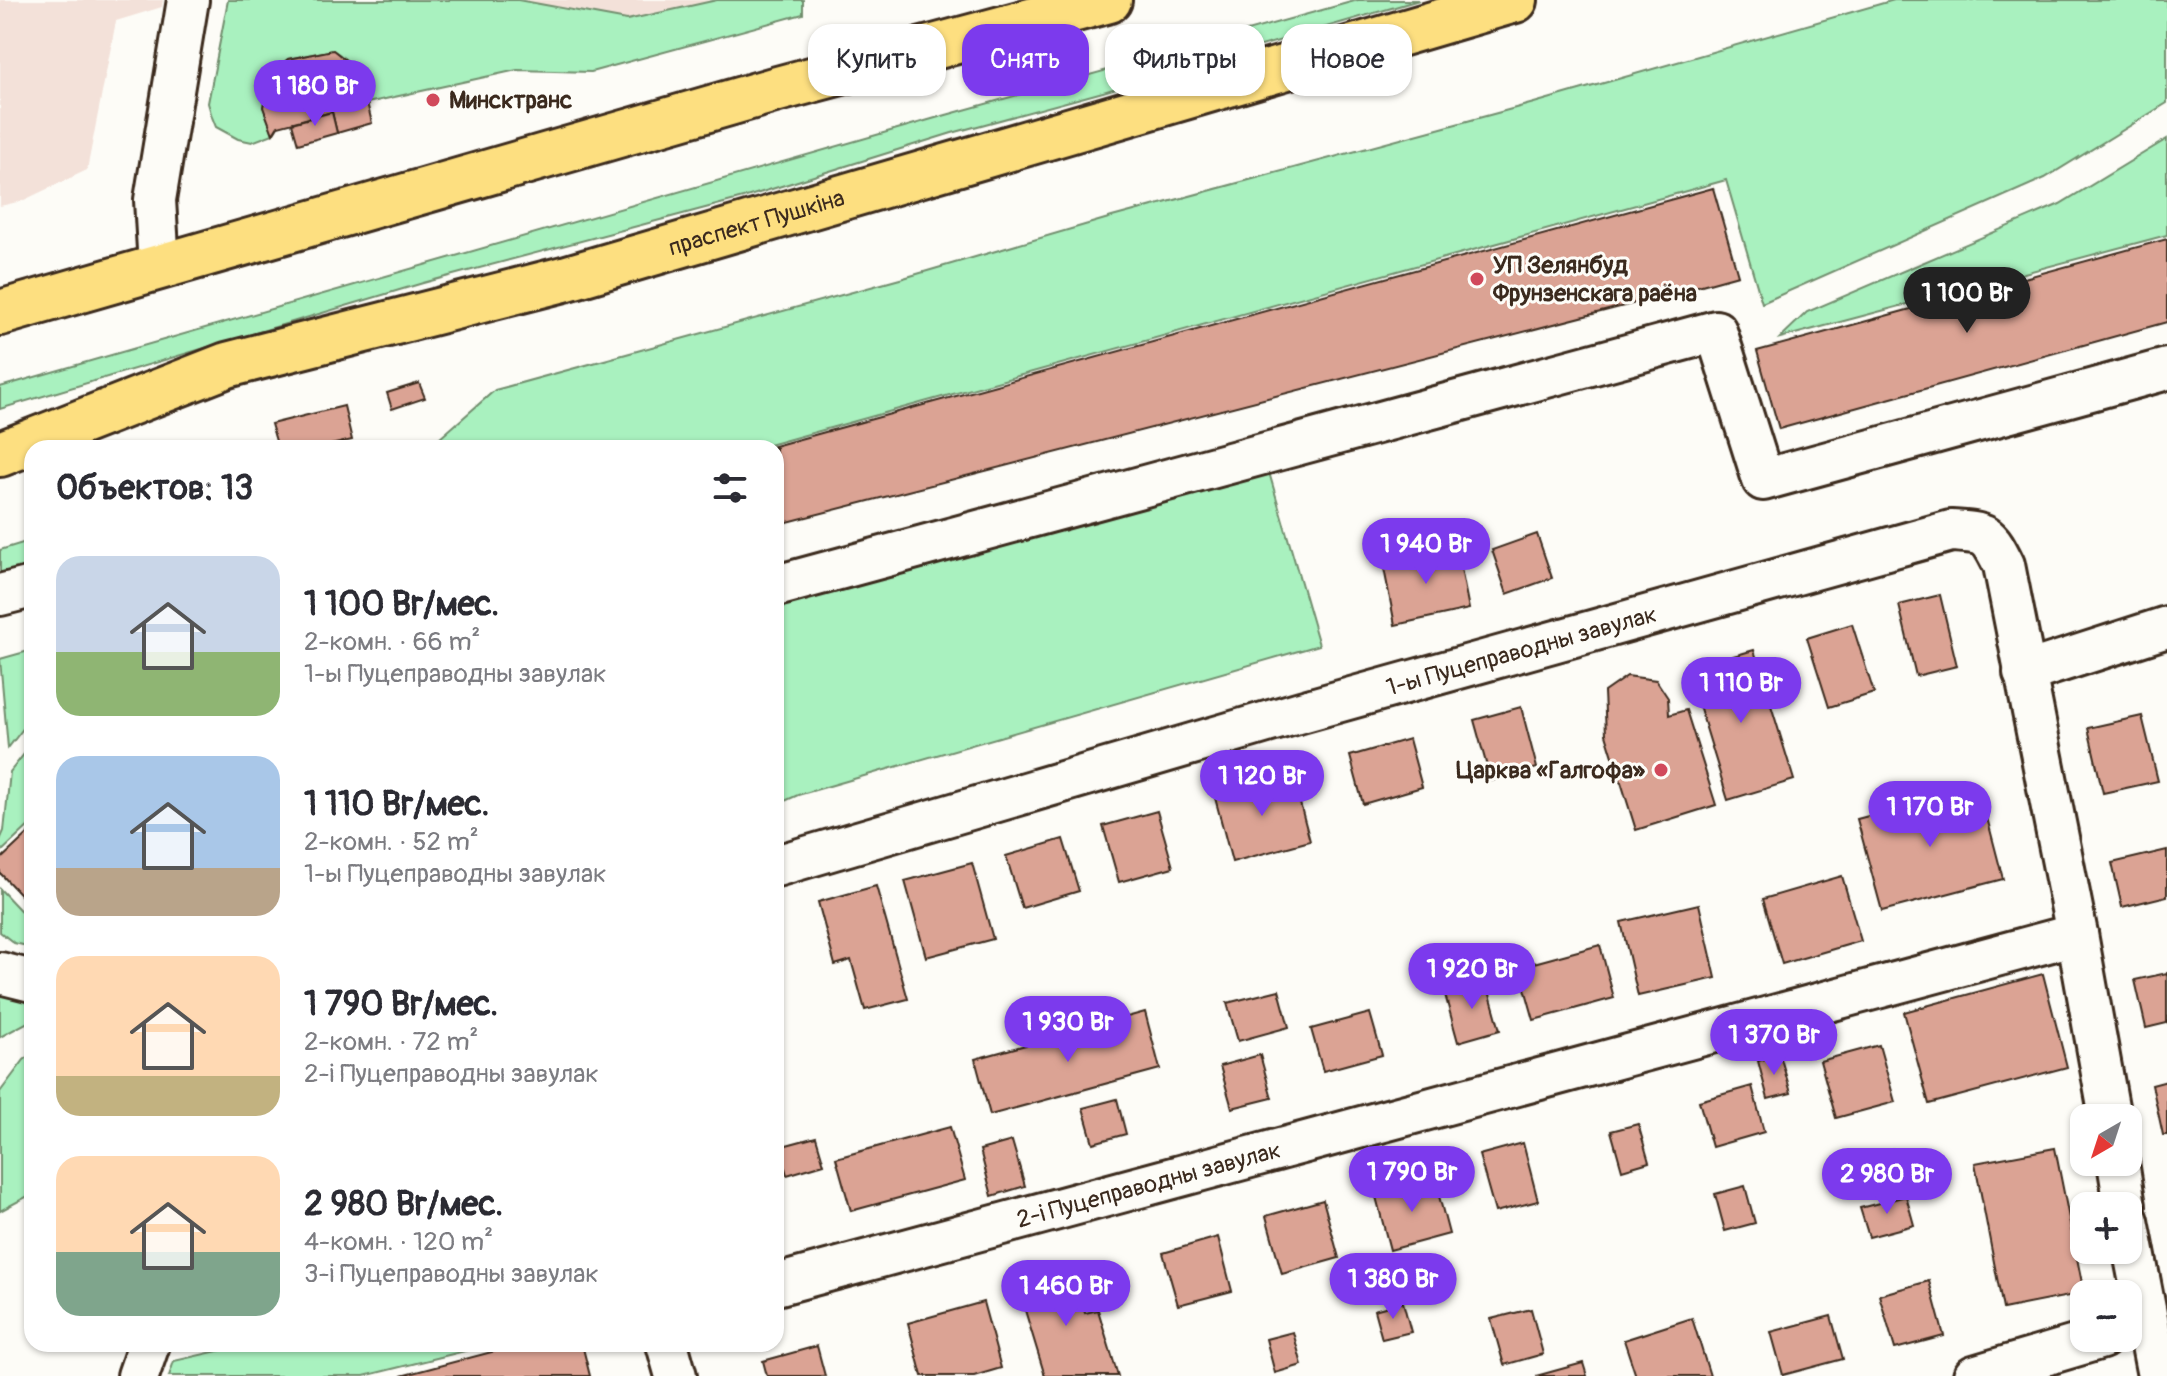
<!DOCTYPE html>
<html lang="ru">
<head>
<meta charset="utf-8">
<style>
  :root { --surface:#fff; --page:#f2f2f3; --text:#2b2b33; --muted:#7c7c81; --accent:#7c3aed }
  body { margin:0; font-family:Pangolin,sans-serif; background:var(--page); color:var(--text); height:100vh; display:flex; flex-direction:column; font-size:30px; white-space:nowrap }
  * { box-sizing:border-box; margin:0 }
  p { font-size:26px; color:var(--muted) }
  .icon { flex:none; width:44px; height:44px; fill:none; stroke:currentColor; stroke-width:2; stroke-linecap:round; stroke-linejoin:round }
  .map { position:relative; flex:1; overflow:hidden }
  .details { position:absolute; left:24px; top:440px; width:760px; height:912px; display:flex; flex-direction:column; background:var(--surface); border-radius:24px; box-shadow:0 2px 6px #0004 }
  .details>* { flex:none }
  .guide { position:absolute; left:808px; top:24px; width:760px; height:72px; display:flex; gap:16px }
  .needle { width:52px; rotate:219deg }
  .controls { position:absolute; left:2070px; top:1104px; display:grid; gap:16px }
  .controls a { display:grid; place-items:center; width:72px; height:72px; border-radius:16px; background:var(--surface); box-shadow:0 2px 6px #0004; font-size:40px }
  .price { position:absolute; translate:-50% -68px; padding:0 18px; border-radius:28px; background:var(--accent); color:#fff; font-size:26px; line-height:52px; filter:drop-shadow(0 2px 4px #0008) }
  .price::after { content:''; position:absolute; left:50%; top:48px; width:24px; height:18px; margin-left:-12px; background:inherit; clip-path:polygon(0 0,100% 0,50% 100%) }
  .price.current { background:#222; color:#fff }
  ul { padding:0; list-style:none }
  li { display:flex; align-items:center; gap:24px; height:200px; padding:0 32px }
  li span { display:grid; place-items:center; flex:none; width:224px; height:160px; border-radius:24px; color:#555 }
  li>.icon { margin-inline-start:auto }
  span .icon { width:96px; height:96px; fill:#fffc; stroke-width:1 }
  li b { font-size:34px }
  h2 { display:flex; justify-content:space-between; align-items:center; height:96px; padding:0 32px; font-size:34px }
  .tag { padding:0 28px; border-radius:24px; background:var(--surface); box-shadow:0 2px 6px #0004; font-size:28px; line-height:72px }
  .tag.current { background:var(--accent); color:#fff }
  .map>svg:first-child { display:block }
  .built { fill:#f3e1d9 }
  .green { fill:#a9f1bf; stroke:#728e6e; stroke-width:2 }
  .building { fill:#dba394; stroke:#3b2a1e; stroke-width:2 }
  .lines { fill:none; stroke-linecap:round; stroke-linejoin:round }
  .minor-casing { stroke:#3b2a1e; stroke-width:46 }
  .major-casing { stroke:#3b2a1e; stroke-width:50 }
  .minor { stroke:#fdfcf7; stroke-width:40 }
  .major { stroke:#fddf80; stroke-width:44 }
  .poi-dot { fill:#d1495b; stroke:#fdfcf7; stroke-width:3 }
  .labels { text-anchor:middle; stroke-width:6; stroke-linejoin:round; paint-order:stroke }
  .poi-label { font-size:24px; font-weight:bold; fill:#3b2a1e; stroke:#fdfcf7; text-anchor:start }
  .street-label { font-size:24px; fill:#3b2a1e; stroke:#fdfcf7 }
</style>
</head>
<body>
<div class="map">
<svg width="2167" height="1376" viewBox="0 0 2167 1376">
  <rect width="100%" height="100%" fill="#fdfcf7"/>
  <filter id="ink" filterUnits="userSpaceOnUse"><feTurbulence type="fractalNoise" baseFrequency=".0125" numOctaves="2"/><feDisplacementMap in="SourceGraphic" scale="16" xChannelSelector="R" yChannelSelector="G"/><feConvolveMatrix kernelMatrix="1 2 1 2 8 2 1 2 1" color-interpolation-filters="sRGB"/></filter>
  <g filter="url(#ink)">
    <g class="built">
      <polygon points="0,0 163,0 162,7 116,21 87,170 22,201 0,206"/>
      <polygon points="518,0 717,0 627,20"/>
    </g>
    <g class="green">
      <path d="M228,0H518L627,20L717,0H803V14L591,72L517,70L367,103C362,80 354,63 333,50L288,59L270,74L263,107L273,134L252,142L238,139L216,127L212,117L208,103Z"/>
      <polygon points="1358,0 1419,0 1103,92 952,133 743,198 423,283 0,409 0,387 939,117"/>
      <polygon points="1894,0 2167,0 2167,103 2045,178 1762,303 1726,180 758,448 426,448 431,446 495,390 900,279 1112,217 1534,103"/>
      <polygon points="2167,139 2167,235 1780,338 1807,312 2060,204"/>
      <polygon points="1266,462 1319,645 798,795 776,805 776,604"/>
      <polygon points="32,540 32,570 0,579 0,550"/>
      <polygon points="32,650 32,717 8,748 0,659"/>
      <polygon points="32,744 32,823 0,853 0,840 4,831 10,772"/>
      <polygon points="0,889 32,923 32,947 14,943 0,932"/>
      <polygon points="0,995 28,1000 32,1004 32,1020 0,1037"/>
      <polygon points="32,1054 32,1194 0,1211 0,1092 24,1060"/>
      <polygon points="248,1344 493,1344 364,1376 169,1376 174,1361"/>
    </g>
    <g class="building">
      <polygon points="333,50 352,65 362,82 372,123 337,133 332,112 278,126 273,134 263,107 270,74 288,59"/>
      <polygon points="332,112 337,133 298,144 292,123"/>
      <polygon points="1713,188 1738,275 1647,300 776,525 776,448 767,448"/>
      <polygon points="2167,239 2167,322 1779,429 1757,351"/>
      <polygon points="419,383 425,398 392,409 387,393"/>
      <polygon points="344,406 352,440 318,448 278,448 271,424"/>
      <polygon points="1537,534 1552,578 1507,594 1492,550"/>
      <polygon points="1457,548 1469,609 1395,625 1383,563"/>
      <polygon points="1940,595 1957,666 1916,676 1899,605"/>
      <polygon points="1852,624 1874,693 1829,707 1807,638"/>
      <polygon points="1754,650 1794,780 1728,800 1688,669"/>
      <polygon points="1627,676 1656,680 1668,698 1669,715 1686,710 1716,805 1636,830 1606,734 1604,692"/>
      <polygon points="1521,707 1537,768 1491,781 1474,720"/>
      <polygon points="2142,716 2158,781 2103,793 2088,728"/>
      <polygon points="1409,739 1422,787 1363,804 1350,756"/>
      <polygon points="1292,773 1310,841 1232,862 1214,794"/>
      <polygon points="1979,787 2003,879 1882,911 1857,819"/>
      <polygon points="1157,811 1173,867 1119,882 1103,826"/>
      <polygon points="32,830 32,907 0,873 0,860"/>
      <polygon points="1063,839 1079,891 1022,908 1006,856"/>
      <polygon points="2167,850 2167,896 2122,907 2112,863"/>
      <polygon points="972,863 993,939 926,957 905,881"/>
      <polygon points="1842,876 1861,941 1782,964 1763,899"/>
      <polygon points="876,886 908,999 865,1010 851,960 835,965 818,902"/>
      <polygon points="1699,904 1716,978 1638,996 1621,922"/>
      <polygon points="1600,945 1614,998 1534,1020 1519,967"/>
      <polygon points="2167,973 2167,1023 2146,1028 2135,980"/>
      <polygon points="2043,974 2067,1067 1929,1104 1904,1012"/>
      <polygon points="1486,980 1500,1030 1458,1042 1444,991"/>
      <polygon points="1279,990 1289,1027 1238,1041 1227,1003"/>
      <polygon points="1145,1012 1160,1069 990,1115 975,1059"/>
      <polygon points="1370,1013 1382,1055 1323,1071 1311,1029"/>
      <polygon points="1879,1045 1895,1102 1836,1118 1820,1061"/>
      <polygon points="1260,1055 1272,1098 1232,1108 1220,1066"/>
      <polygon points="1780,1055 1791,1093 1768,1099 1758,1061"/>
      <polygon points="2167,1081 2167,1135 2163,1135 2152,1085"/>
      <polygon points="1752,1086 1764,1132 1712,1147 1699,1101"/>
      <polygon points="1117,1099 1126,1134 1093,1143 1083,1108"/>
      <polygon points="1638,1124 1649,1162 1622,1170 1611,1131"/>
      <polygon points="950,1127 965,1180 851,1211 836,1158"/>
      <polygon points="816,1137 824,1164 787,1175 779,1147"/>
      <polygon points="1012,1141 1025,1186 992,1196 980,1150"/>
      <polygon points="1523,1143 1538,1201 1495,1212 1479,1155"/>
      <polygon points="2055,1148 2084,1293 2003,1309 1975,1163"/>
      <polygon points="1892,1149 1898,1171 1858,1182 1853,1161"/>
      <polygon points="1434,1177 1449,1234 1390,1250 1375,1193"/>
      <polygon points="1745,1186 1755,1223 1725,1231 1715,1194"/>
      <polygon points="1906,1196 1914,1225 1869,1237 1860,1208"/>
      <polygon points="1323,1200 1339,1258 1282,1274 1266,1216"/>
      <polygon points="1218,1237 1232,1291 1178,1305 1163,1253"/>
      <polygon points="1071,1268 1085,1313 1098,1310 1118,1376 1045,1376 1017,1284"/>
      <polygon points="1929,1281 1944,1336 1895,1349 1879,1295"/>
      <polygon points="983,1302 1001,1368 974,1376 922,1376 908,1323"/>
      <polygon points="1403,1302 1411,1332 1382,1339 1374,1310"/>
      <polygon points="1531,1309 1543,1354 1504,1365 1491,1319"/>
      <polygon points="1831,1316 1843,1359 1783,1375 1771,1332"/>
      <polygon points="1692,1318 1710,1376 1636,1376 1624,1340"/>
      <polygon points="1293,1332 1302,1365 1275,1373 1266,1339"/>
      <polygon points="522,1344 582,1344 590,1376 401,1376"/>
      <polygon points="817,1346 825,1376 767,1376 763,1361"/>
      <polygon points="1583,1363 1587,1376 1536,1376"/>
    </g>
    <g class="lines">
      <defs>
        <g id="minor">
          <polyline points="159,266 155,200 188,0"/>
          <polyline points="776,586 1716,331 1763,480 2167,369"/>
          <polyline points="0,595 32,587"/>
          <polyline points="2024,673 2167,627"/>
          <path id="s1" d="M776,866L1301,712L1951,531C1987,533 1988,533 2004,565L2077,934L2110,1118"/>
          <polyline points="0,973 32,981"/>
          <polyline points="2118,1162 2125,1206"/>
          <polyline points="2128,1221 2158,1376"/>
          <path id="s2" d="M776,1285L2077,934"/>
          <polyline points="667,1344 676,1376"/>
          <polyline points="138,1376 149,1344"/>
          <polyline points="1974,1376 2102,1338"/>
        </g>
        <g id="major">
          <polyline points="0,313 774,90 1109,0"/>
          <path id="s3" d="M0,454L227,365L564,279L1515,0"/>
        </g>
      </defs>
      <use href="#minor" class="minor-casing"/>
      <use href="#major" class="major-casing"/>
      <use href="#minor" class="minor"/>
      <use href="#major" class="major"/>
    </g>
  </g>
  <g class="poi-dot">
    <circle cx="433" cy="100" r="8"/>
    <circle cx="1477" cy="279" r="8"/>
    <circle cx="1661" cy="770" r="8"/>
  </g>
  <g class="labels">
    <g class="poi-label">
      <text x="449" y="108">Минсктранс</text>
      <text x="1493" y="273">УП Зелянбуд<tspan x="1493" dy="28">Фрунзенскага раёна</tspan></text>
      <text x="1645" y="778" text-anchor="end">Царква «Галгофа»</text>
    </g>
    <g class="street-label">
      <text dy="8" stroke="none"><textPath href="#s3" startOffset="792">праспект Пушкіна</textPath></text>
      <text dy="8" stroke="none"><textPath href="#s1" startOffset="776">1-ы Пуцеправодны завулак</textPath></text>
      <text dy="8" stroke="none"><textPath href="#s2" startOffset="386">2-і Пуцеправодны завулак</textPath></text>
    </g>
  </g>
</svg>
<div class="controls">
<a><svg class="needle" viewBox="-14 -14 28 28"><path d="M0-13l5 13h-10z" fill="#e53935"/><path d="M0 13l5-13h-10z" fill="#7c7c81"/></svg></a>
<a>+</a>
<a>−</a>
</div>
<b class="price" style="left:315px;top:128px">1 180 Br</b>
<b class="price current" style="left:1967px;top:335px">1 100 Br</b>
<b class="price" style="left:1426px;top:586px">1 940 Br</b>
<b class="price" style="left:1741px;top:725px">1 110 Br</b>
<b class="price" style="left:1262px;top:818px">1 120 Br</b>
<b class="price" style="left:1930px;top:849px">1 170 Br</b>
<b class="price" style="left:1472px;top:1011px">1 920 Br</b>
<b class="price" style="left:1068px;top:1064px">1 930 Br</b>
<b class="price" style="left:1774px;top:1077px">1 370 Br</b>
<b class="price" style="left:1412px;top:1214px">1 790 Br</b>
<b class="price" style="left:1887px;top:1216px">2 980 Br</b>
<b class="price" style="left:1393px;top:1321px">1 380 Br</b>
<b class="price" style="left:1066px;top:1328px">1 460 Br</b>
<div class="guide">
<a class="tag">Купить</a>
<a class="tag current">Снять</a>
<a class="tag">Фильтры</a>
<a class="tag">Новое</a>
</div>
<section class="details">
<h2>Объектов: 13<svg class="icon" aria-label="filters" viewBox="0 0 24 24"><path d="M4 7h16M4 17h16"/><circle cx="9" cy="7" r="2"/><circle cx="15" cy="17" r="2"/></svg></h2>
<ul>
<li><span style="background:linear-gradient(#c9d6e8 60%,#8fb573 0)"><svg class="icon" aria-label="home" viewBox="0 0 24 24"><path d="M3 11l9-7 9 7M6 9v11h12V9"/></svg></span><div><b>1 100 Br/мес.</b><p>2-комн. · 66 m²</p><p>1-ы Пуцеправодны завулак</p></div></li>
<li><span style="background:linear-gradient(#a9c7e8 70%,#b9a48a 0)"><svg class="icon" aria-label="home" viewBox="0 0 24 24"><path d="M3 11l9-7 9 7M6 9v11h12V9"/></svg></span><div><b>1 110 Br/мес.</b><p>2-комн. · 52 m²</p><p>1-ы Пуцеправодны завулак</p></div></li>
<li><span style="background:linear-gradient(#ffd9b3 75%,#c2b280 0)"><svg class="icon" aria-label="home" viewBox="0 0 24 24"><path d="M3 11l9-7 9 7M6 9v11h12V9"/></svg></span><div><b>1 790 Br/мес.</b><p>2-комн. · 72 m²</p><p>2-і Пуцеправодны завулак</p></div></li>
<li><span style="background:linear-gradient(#ffd9b3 60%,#7fa58c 0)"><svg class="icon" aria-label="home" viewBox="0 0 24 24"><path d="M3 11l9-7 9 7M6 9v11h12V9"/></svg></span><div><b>2 980 Br/мес.</b><p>4-комн. · 120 m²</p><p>3-і Пуцеправодны завулак</p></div></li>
</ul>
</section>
</div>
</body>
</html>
